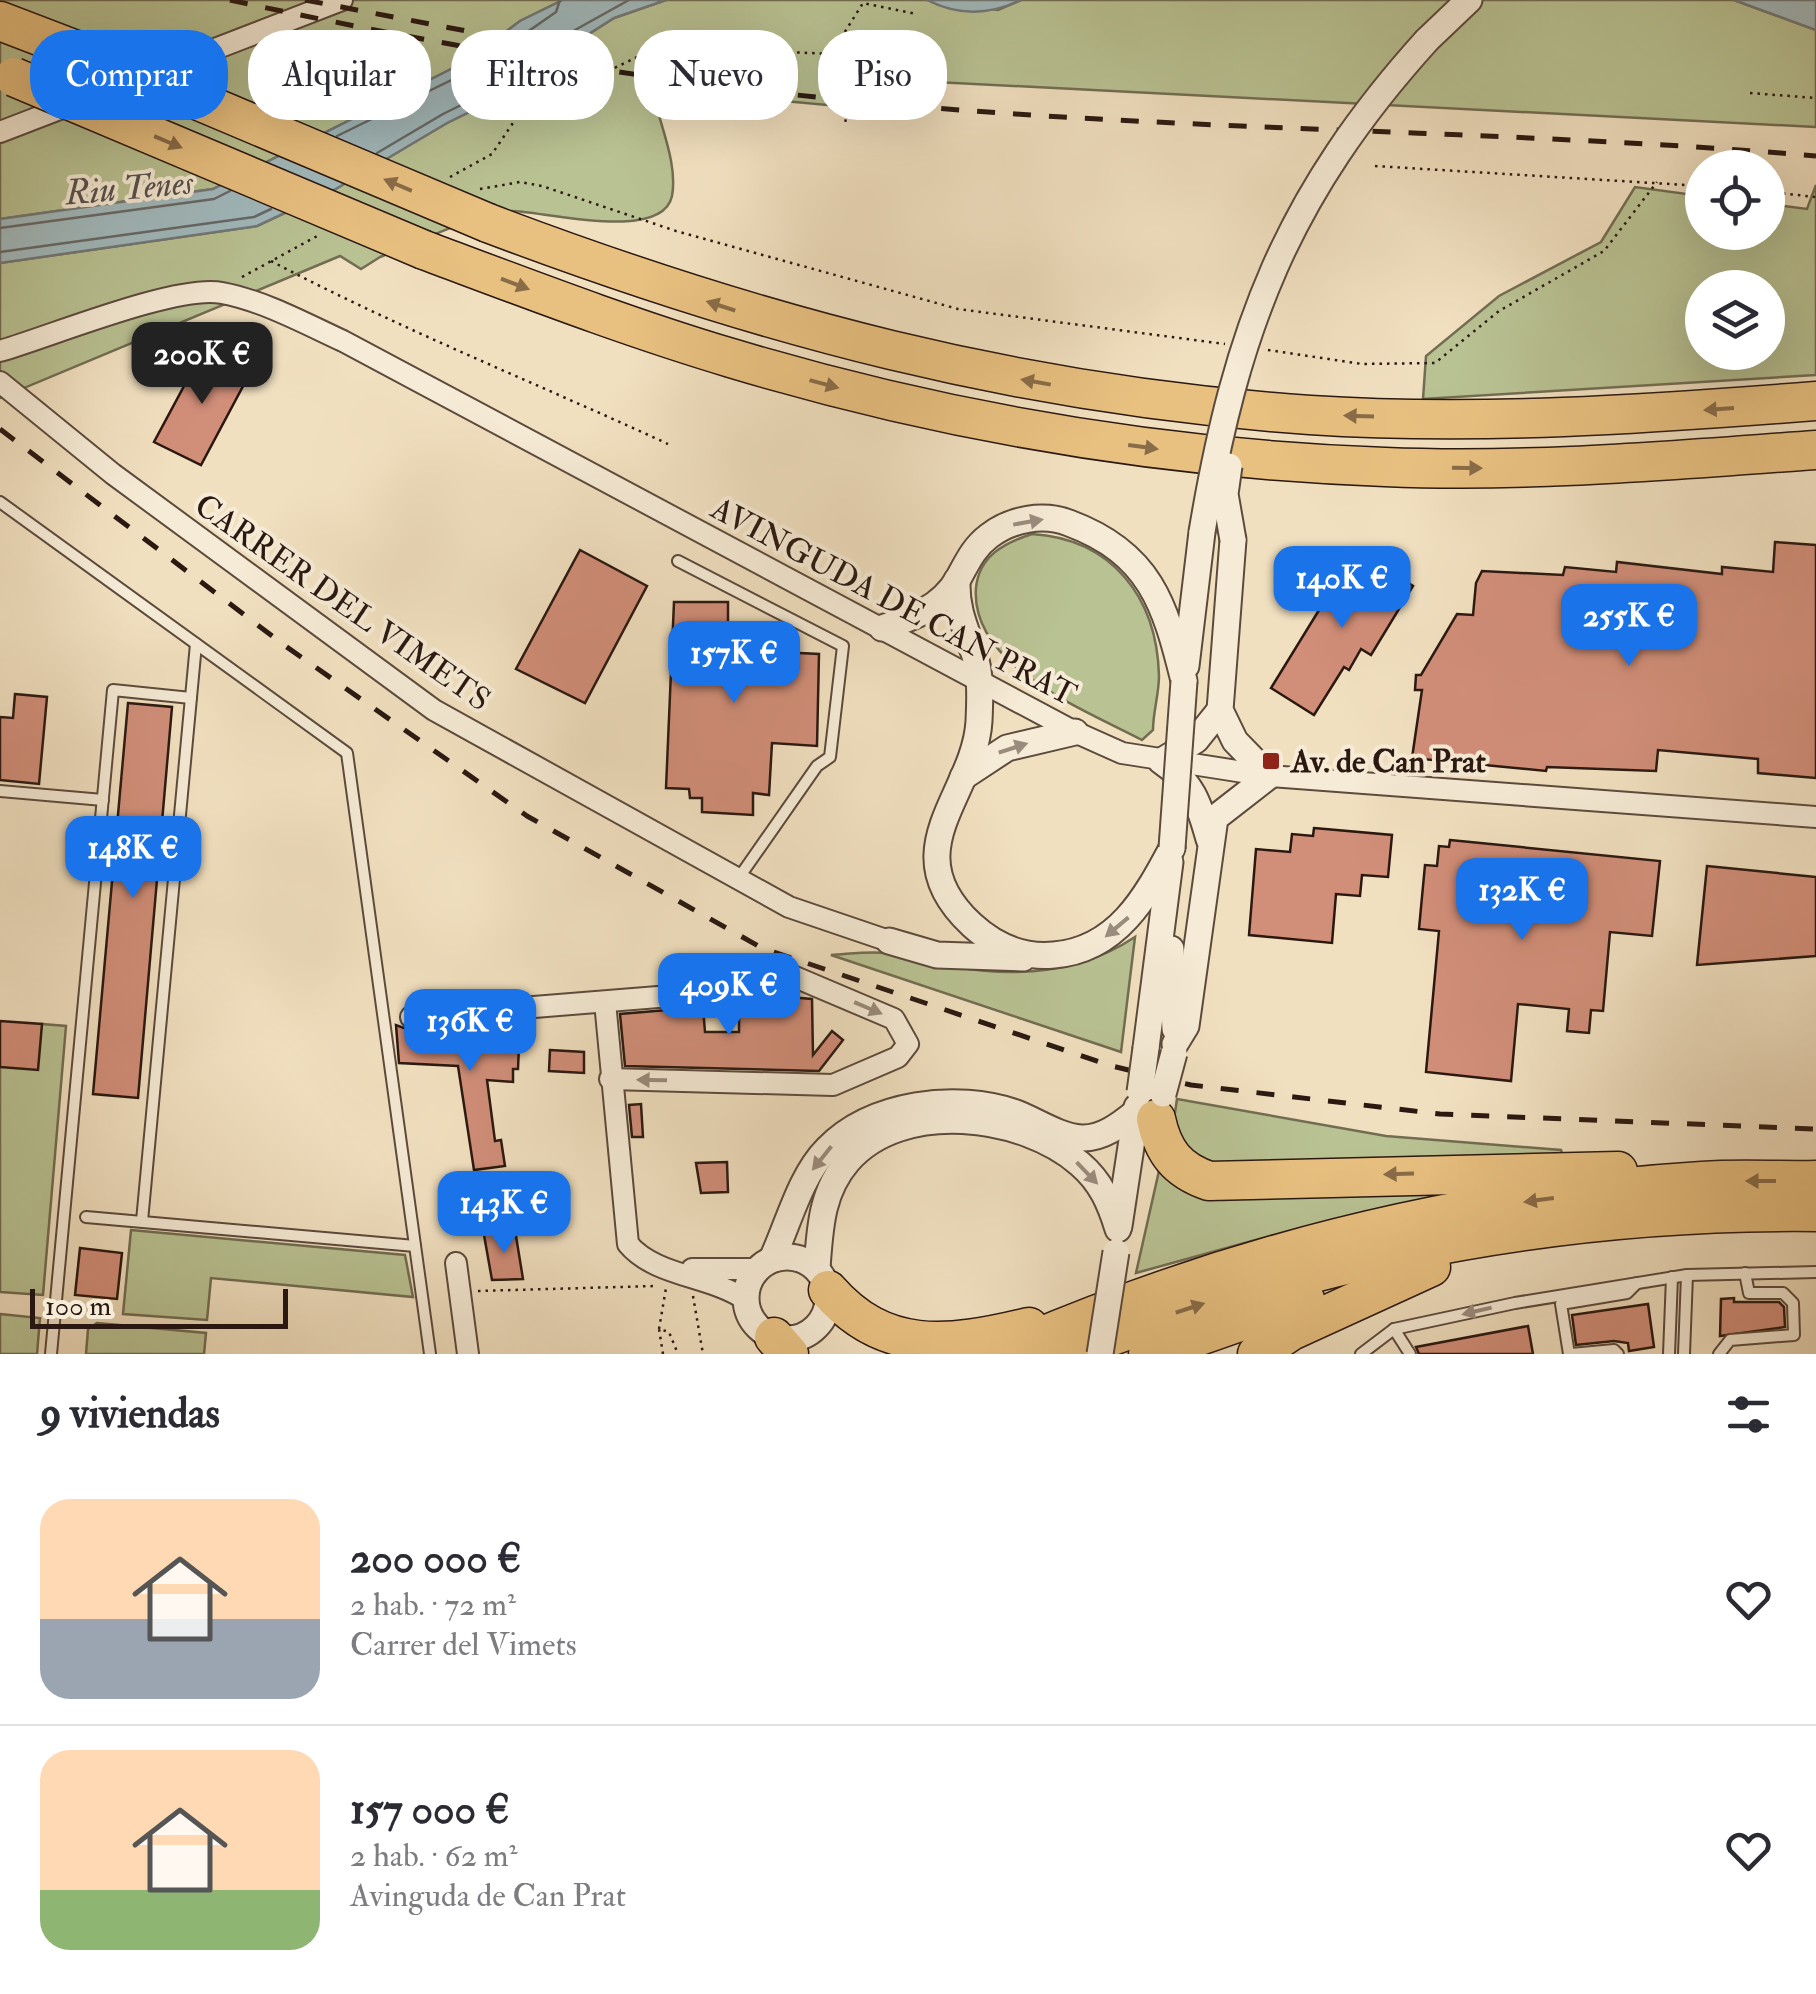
<!DOCTYPE html>
<html lang="es">
<head>
<meta charset="utf-8">
<style>
  :root { --surface:#fff; --page:#f2f2f3; --text:#2b2b33; --muted:#7c7c81; --line:#e1e1e2; --accent:#1a73e8 }
  body { margin:0; font-family:"IM FELL Double Pica",serif; background:var(--page); color:var(--text); height:100vh; display:flex; flex-direction:column; font-size:38px; white-space:nowrap }
  * { box-sizing:border-box; margin:0 }
  p { font-size:32px; color:var(--muted) }
  .icon { flex:none; width:55px; height:55px; fill:none; stroke:currentColor; stroke-width:2; stroke-linecap:round; stroke-linejoin:round }
  .map { position:relative; height:1354px; overflow:hidden }
  .details { display:flex; flex-direction:column; background:var(--surface); flex:1 }
  .details>* { flex:none }
  .guide { position:absolute; left:30px; top:30px; width:1000px; height:90px; display:flex; gap:20px }
  .fabs { position:absolute; left:1685px; top:150px; display:grid; gap:20px }
  .fabs a { display:grid; place-items:center; width:100px; height:100px; border-radius:50%; background:var(--surface); box-shadow:0 10px 40px #0002; font-size:50px }
  .scale { position:absolute; left:30px; bottom:25px; width:258px; box-sizing:border-box; padding-left:10px; border:5px solid #2a1811; border-top:0; font-size:28px; line-height:35px; white-space:nowrap; color:#2a1811; -webkit-text-stroke:8px #f6ebd6; paint-order:stroke }
  .price { position:absolute; translate:-50% -85px; padding:0 22px; border-radius:20px; background:var(--accent); color:#fff; font-size:32px; line-height:65px; filter:drop-shadow(0 2px 5px #0008) }
  .price::after { content:''; position:absolute; left:50%; top:60px; width:30px; height:22px; margin-left:-15px; background:inherit; clip-path:polygon(0 0,100% 0,50% 100%) }
  .price.on { background:#222; color:#fff }
  ul { padding:0; list-style:none }
  li { display:flex; align-items:center; gap:30px; height:250px; padding:0 40px }
  li+li { border-top:2px solid var(--line) }
  li span { display:grid; place-items:center; flex:none; width:280px; height:200px; border-radius:30px; color:#555 }
  li>.icon { margin-inline-start:auto }
  span .icon { width:120px; height:120px; fill:#fffc; stroke-width:1 }
  li b { font-size:42px }
  h2 { display:flex; justify-content:space-between; align-items:center; height:120px; padding:0 40px; font-size:42px }
  .pill { padding:0 35px; border-radius:40px; background:var(--surface); box-shadow:0 10px 40px #0002; font-size:35px; line-height:90px }
  .pill.on { background:var(--accent); color:#fff }
  .map>svg:first-child { display:block }
  .green { fill:#b9c293; stroke:#726d52; stroke-width:2.5; fill-rule:evenodd }
  .water { fill:#a1babe; stroke:#717979; stroke-width:2.5 }
  .lines { fill:none; stroke-linecap:round; stroke-linejoin:round }
  .shore { stroke:#666968; stroke-width:2.5 }
  .building { fill:#d18e79; stroke:#2a1811; stroke-width:2.5 }
  .service-casing { stroke:#5c4a3d; stroke-width:14 }
  .minor-casing { stroke:#5c4a3d; stroke-width:24 }
  .tertiary-casing { stroke:#5c4a3d; stroke-width:29 }
  .motorway-casing { stroke:#2a1811; stroke-width:41 }
  .path { stroke:#2a1811; stroke-width:2.5; stroke-dasharray:2.5 5; stroke-linecap:butt }
  .service { stroke:#f6ebd6; stroke-width:10 }
  .minor { stroke:#f6ebd6; stroke-width:20 }
  .tertiary { stroke:#f6ebd6; stroke-width:25 }
  .motorway { stroke:#e8c080; stroke-width:38 }
  .rail { stroke:#2a1811; stroke-width:5; stroke-dasharray:18 18; stroke-linecap:butt }
  .tertiary-bridge-casing { stroke:#5c4a3d; stroke-width:29; stroke-linecap:butt }
  .motorway-bridge-casing { stroke:#2a1811; stroke-width:41; stroke-linecap:butt }
  .tertiary-bridge { stroke:#f6ebd6; stroke-width:25 }
  .motorway-bridge { stroke:#e8c080; stroke-width:38 }
  .oneway { fill:#896c48 }
  .oneway2 { fill:#9a8c7d }
  .poi-dot { fill:#8f2418; stroke:#f6ebd6; stroke-width:4 }
  .labels { text-anchor:middle; stroke-width:8; stroke-linejoin:round; paint-order:stroke }
  .street-label { font-size:32px; fill:#2a1811; stroke:#f6ebd6 }
  .poi-label { font-size:32px; font-weight:bold; fill:#2a1811; stroke:#f6ebd6; text-anchor:start }
  .water-label { font-size:35px; font-style:italic; fill:#54514e; stroke:#f6ebd6 }
</style>
</head>
<body>
<div class="map">
<svg width="1816" height="1354" viewBox="0 0 1816 1354">
  <rect width="100%" height="100%" fill="#f1e0c0"/>
  <filter id="stains"><feTurbulence type="fractalNoise" baseFrequency=".002" numOctaves="4"/><feColorMatrix values="0 0 0 0 .2 0 0 0 0 .09 0 0 0 0 .02 0 0 0 .5 -.17"/></filter>
  <radialGradient id="worn" r=".72"><stop offset=".6" stop-color="#630" stop-opacity="0"/><stop offset="1" stop-color="#630" stop-opacity=".3"/></radialGradient>
  <g class="green">
    <polygon points="0,0 563,0 520,21 469,60 213,189 0,219"/>
    <path d="M666,0H927L998,10L1021,0H1734L1816,30V127L916,81L914,113L677,91L658,112C665,137 677,169 672,196C662,243 542,211 512,211C482,211 411,245 380,257L361,269L340,256L0,398V263L257,226L334,190L447,123L544,75L581,39L614,18Z"/>
    <path d="M1816,185V375L1423,399L1426,356L1499,296L1601,242L1635,187L1702,196V232H1768V204L1807,209ZM1702,288H1768V352H1702Z"/>
    <path d="M1032,534C1112,539 1157,597 1159,676C1159,694 1153,712 1153,730L1142,740C1085,710 970,666 976,588C979,556 1004,543 1032,534Z"/>
    <path d="M1135,937L1121,1052L831,955C849,954 868,951 886,953C909,954 933,963 955,967C1019,978 1081,973 1135,937Z"/>
    <polygon points="42,1024 66,1026 43,1295 0,1292 0,1067"/>
    <polygon points="1177,1099 1386,1136 1561,1150 1563,1157 1215,1170 1189,1159 1172,1133"/>
    <polygon points="1161,1162 1194,1193 1223,1200 1388,1188 1503,1189 1270,1236 1136,1273"/>
    <polygon points="131,1230 405,1255 413,1297 211,1278 207,1320 123,1314"/>
    <polygon points="0,1314 40,1318 37,1354 0,1354"/>
    <polygon points="97,1323 206,1333 204,1354 86,1354 88,1329"/>
  </g>
  <g class="water">
    <polygon points="563,0 666,0 614,18 581,39 545,75 447,123 334,190 257,226 0,263 0,219 213,189 469,60 520,21"/>
    <path d="M927,0H1021C990,15 958,16 927,0Z"/>
    <polygon points="1734,0 1816,0 1816,30"/>
  </g>
  <g class="lines">
    <g class="shore">
      <polyline points="337,136 474,69 556,12 560,0"/>
      <polyline points="377,153 443,114 538,67 575,30 629,0"/>
      <polyline points="0,228 214,199 230,191"/>
      <polyline points="0,252 254,217 271,209"/>
    </g>
  </g>
  <g class="building">
    <polygon points="204,349 250,373 201,465 154,442"/>
    <polygon points="1775,542 1816,545 1816,778 1758,773 1758,759 1658,750 1656,771 1547,767 1546,771 1412,758 1422,690 1415,690 1416,675 1421,675 1457,614 1473,615 1476,583 1482,571 1563,575 1565,567 1616,572 1617,562 1722,574 1722,567 1773,572"/>
    <polygon points="580,550 647,586 585,703 516,669"/>
    <polygon points="1356,550 1413,586 1371,655 1361,649 1349,670 1344,667 1314,715 1271,688"/>
    <polygon points="674,602 728,602 728,624 779,626 779,652 819,654 817,746 772,743 769,795 753,793 753,815 702,812 702,798 690,798 689,789 666,788"/>
    <polygon points="15,694 47,697 39,784 0,780 0,717 13,718"/>
    <polygon points="128,703 172,707 138,1098 93,1094"/>
    <polygon points="1314,828 1392,835 1388,877 1362,875 1360,896 1336,894 1332,943 1249,935 1256,849 1290,852 1292,834 1313,836"/>
    <polygon points="1450,840 1660,861 1652,936 1610,932 1603,1011 1591,1010 1589,1033 1567,1031 1569,1009 1518,1004 1511,1081 1426,1072 1439,931 1419,929 1425,865 1437,866 1439,846 1449,847"/>
    <polygon points="1707,866 1816,877 1816,956 1697,965"/>
    <polygon points="763,995 812,999 813,1055 832,1031 843,1040 819,1071 625,1066 620,1014 703,1007 705,1032 739,1032 739,1001"/>
    <polygon points="0,1021 42,1024 38,1070 0,1067"/>
    <polygon points="520,1022 518,1069 513,1069 513,1082 487,1080 495,1141 501,1140 505,1166 474,1170 458,1066 399,1063 396,1025 412,1031 466,1026 467,1033"/>
    <polygon points="550,1050 584,1052 584,1073 549,1071"/>
    <polygon points="641,1104 643,1137 632,1137 629,1105"/>
    <polygon points="727,1162 728,1192 701,1193 696,1163"/>
    <polygon points="515,1230 523,1279 492,1280 484,1235"/>
    <polygon points="80,1248 122,1253 117,1299 75,1295"/>
    <polygon points="1734,1298 1734,1302 1779,1302 1784,1307 1785,1327 1720,1336 1721,1299"/>
    <polygon points="1648,1304 1654,1347 1629,1351 1628,1343 1614,1341 1576,1345 1572,1315"/>
    <polygon points="1528,1326 1533,1354 1419,1354 1416,1347"/>
  </g>
  <g class="lines">
    <defs>
      <g id="service">
        <polyline points="0,502 347,753 430,1354"/>
        <polyline points="678,561 843,646 830,757 817,766 738,879"/>
        <polyline points="0,791 103,800"/>
        <polyline points="86,1217 415,1246"/>
        <polyline points="142,1221 196,644"/>
        <polyline points="51,1354 113,690 191,698"/>
        <polyline points="1361,1354 1394,1329"/>
        <polyline points="1410,1354 1394,1329 1515,1303 1687,1275 1816,1272"/>
        <polyline points="1569,1354 1561,1304 1627,1293 1637,1283"/>
        <polyline points="1571,1354 1614,1350 1618,1354"/>
        <polyline points="1669,1354 1672,1277"/>
        <polyline points="1684,1354 1687,1275"/>
        <polyline points="1719,1354 1730,1340 1794,1335 1793,1303 1783,1293 1749,1293 1745,1273"/>
      </g>
      <g id="minor">
        <polyline points="0,132 342,0"/>
        <path d="M0,351C49,337 177,284 222,293C264,301 304,323 343,341L1075,732L1122,753L1269,776L1816,817"/>
        <polyline points="0,382 113,474 434,710 789,907 889,941"/>
        <path d="M605,1002L628,1244C656,1277 710,1275 746,1300"/>
        <polyline points="411,1017 720,992 788,974 894,1019 908,1044 898,1057 833,1085 610,1079"/>
        <polyline points="456,1263 468,1354"/>
        <polyline points="692,1269 758,1269"/>
      </g>
      <g id="tertiary">
        <polyline points="1427,40 1469,0"/>
        <path d="M957,580C956,609 965,627 974,653C981,673 980,700 979,721C975,795 891,850 972,925C995,946 1023,958 1054,955C1117,950 1146,897 1172,848"/>
        <path d="M882,628C912,618 941,608 958,579C967,563 973,548 989,536C1011,519 1043,513 1069,523C1150,553 1165,604 1184,681"/>
        <polyline points="1186,666 1202,532"/>
        <polyline points="1165,759 1196,740 1220,710"/>
        <path d="M1161,761C1192,782 1199,803 1209,839"/>
        <polyline points="963,777 1007,748 1075,732"/>
        <polyline points="889,941 937,955 1023,958"/>
        <polyline points="1171,949 1175,1029"/>
        <polyline points="1175,1044 1186,1026 1215,818 1269,776 1235,741 1220,710 1233,540"/>
        <polyline points="1146,1048 1170,862"/>
        <polyline points="1119,1226 1137,1107"/>
        <circle cx="787" cy="1298" r="41"/>
        <path d="M772,1259C788,1225 800,1176 827,1149C872,1103 957,1092 1016,1113C1037,1121 1058,1136 1081,1138C1102,1139 1120,1125 1136,1112"/>
        <path d="M817,1268C820,1229 821,1192 848,1161C902,1099 1023,1114 1080,1164C1101,1182 1110,1203 1118,1229"/>
      </g>
      <g id="motorway">
        <polyline points="0,21 102,60"/>
        <path d="M488,223C760,326 1018,395 1310,415C1479,426 1648,414 1816,401"/>
        <path d="M424,250C526,288 627,327 731,358C944,422 1163,459 1385,467C1529,473 1673,460 1816,450"/>
        <path d="M1156,1119C1163,1152 1177,1170 1209,1181L1618,1171"/>
        <path d="M828,1290C884,1354 946,1347 1029,1327"/>
        <polyline points="774,1337 789,1354"/>
        <path d="M1000,1354C1222,1257 1459,1196 1702,1181C1740,1178 1778,1181 1816,1180"/>
        <path d="M1065,1354C1305,1259 1558,1209 1816,1212"/>
        <polyline points="1148,1354 1305,1299"/>
        <polyline points="1257,1354 1291,1331 1431,1267"/>
      </g>
    </defs>
    <use href="#service" class="service-casing"/>
    <use href="#minor" class="minor-casing"/>
    <use href="#tertiary" class="tertiary-casing"/>
    <use href="#motorway" class="motorway-casing"/>
    <g class="path">
      <polyline points="831,54 839,72 846,124"/>
      <polyline points="1750,93 1816,98"/>
      <polyline points="1375,166 1702,186"/>
      <polyline points="450,177 492,154 519,114 660,46 831,54 863,3 916,14"/>
      <polyline points="480,189 520,182 542,186 676,231 958,309 1225,344"/>
      <polyline points="1768,192 1816,197"/>
      <path d="M271,261C400,329 536,383 668,444"/>
      <polyline points="242,277 319,235"/>
      <polyline points="1268,350 1362,364 1435,363 1499,311 1604,251 1657,182"/>
      <polyline points="478,1291 655,1286"/>
      <polyline points="693,1296 703,1354"/>
      <polyline points="659,1329 666,1288"/>
      <polyline points="663,1354 659,1329 669,1332 678,1354"/>
    </g>
    <use href="#service" class="service"/>
    <use href="#minor" class="minor"/>
    <use href="#tertiary" class="tertiary"/>
    <use href="#motorway" class="motorway"/>
    <g class="rail">
      <path d="M230,0C455,49 681,87 911,106C1212,132 1515,130 1816,156"/>
      <polyline points="305,0 560,49"/>
      <polyline points="0,429 284,645 527,816 762,948 1112,1066 1191,1085 1440,1114 1816,1129"/>
    </g>
    <defs>
      <g id="tertiary-bridge">
        <polyline points="1229,466 1225,494 1233,540"/>
        <path d="M1202,532C1236,328 1287,195 1427,40"/>
        <polyline points="1172,848 1184,681"/>
        <polyline points="1140,1092 1146,1048"/>
        <polyline points="1163,1094 1174,1053"/>
        <polyline points="1100,1354 1116,1252"/>
      </g>
      <g id="motorway-bridge">
        <polyline points="102,60 488,223"/>
        <polyline points="14,77 424,250"/>
      </g>
    </defs>
    <use href="#tertiary-bridge" class="tertiary-bridge-casing"/>
    <use href="#motorway-bridge" class="motorway-bridge-casing"/>
    <use href="#tertiary-bridge" class="tertiary-bridge"/>
    <use href="#motorway-bridge" class="motorway-bridge"/>
  </g>
  <defs><path id="oneway-solid" d="M-6-.8H1V-3.2L6.5 0L1 3.2V.8H-6Z" transform="scale(2.5)"/></defs>
  <g class="oneway">
    <use href="#oneway-solid" transform="translate(168 142) rotate(23)"/>
    <use href="#oneway-solid" transform="translate(398 185) rotate(-157)"/>
    <use href="#oneway-solid" transform="translate(515 284) rotate(21)"/>
    <use href="#oneway-solid" transform="translate(721 306) rotate(-162)"/>
    <use href="#oneway-solid" transform="translate(1036 382) rotate(-170)"/>
    <use href="#oneway-solid" transform="translate(824 384) rotate(15)"/>
    <use href="#oneway-solid" transform="translate(1719 409) rotate(176)"/>
    <use href="#oneway-solid" transform="translate(1359 416) rotate(-178)"/>
    <use href="#oneway-solid" transform="translate(1143 447) rotate(8)"/>
    <use href="#oneway-solid" transform="translate(1467 468) rotate(1)"/>
    <use href="#oneway-solid" transform="translate(1399 1174) rotate(178)"/>
    <use href="#oneway-solid" transform="translate(1761 1181) rotate(180)"/>
    <use href="#oneway-solid" transform="translate(1539 1200) rotate(172)"/>
    <use href="#oneway-solid" transform="translate(1190 1308) rotate(-18)"/>
  </g>
  <g class="oneway2">
    <use href="#oneway-solid" transform="translate(1028 522) rotate(-10)"/>
    <use href="#oneway-solid" transform="translate(1013 748) rotate(-18)"/>
    <use href="#oneway-solid" transform="translate(1117 927) rotate(140)"/>
    <use href="#oneway-solid" transform="translate(868 1008) rotate(23)"/>
    <use href="#oneway-solid" transform="translate(652 1080) rotate(-179)"/>
    <use href="#oneway-solid" transform="translate(822 1158) rotate(129)"/>
    <use href="#oneway-solid" transform="translate(1087 1173) rotate(46)"/>
    <use href="#oneway-solid" transform="translate(1477 1311) rotate(167)"/>
  </g>
  <rect class="poi-dot" x="1261" y="751" width="20" height="20" rx="5"/>
  <g class="labels">
    <g class="street-label">
      <text transform="translate(894 601) rotate(28)" y="11">AVINGUDA DE CAN PRAT</text>
      <text transform="translate(343 602) rotate(35)" y="11">CARRER DEL VIMETS</text>
    </g>
    <g class="poi-label">
      <text x="1291" y="772">Av. de Can Prat</text>
    </g>
    <g class="water-label">
      <text transform="translate(129 187) rotate(-5)" y="12">Riu Tenes</text>
    </g>
  </g>
  <rect width="100%" height="100%" filter="url(#stains)"/>
  <rect width="100%" height="100%" fill="url(#worn)"/>
</svg>
<div class="fabs">
<a><svg class="icon" aria-label="locate" viewBox="0 0 24 24"><circle cx="12" cy="12" r="6"/><path d="M12 2v4M12 18v4M2 12h4M18 12h4"/></svg></a>
<a><svg class="icon" aria-label="layers" viewBox="0 0 24 24"><path d="M12 4l9 5-9 5-9-5zM3 14l9 5 9-5"/></svg></a>
</div>
<div class="scale">100 m</div>
<b class="price on" style="left:202px;top:407px">200K €</b>
<b class="price" style="left:1342px;top:631px">140K €</b>
<b class="price" style="left:1629px;top:669px">255K €</b>
<b class="price" style="left:734px;top:706px">157K €</b>
<b class="price" style="left:133px;top:901px">148K €</b>
<b class="price" style="left:1522px;top:943px">132K €</b>
<b class="price" style="left:729px;top:1038px">409K €</b>
<b class="price" style="left:470px;top:1074px">136K €</b>
<b class="price" style="left:504px;top:1256px">143K €</b>
<div class="guide">
<a class="pill on">Comprar</a>
<a class="pill">Alquilar</a>
<a class="pill">Filtros</a>
<a class="pill">Nuevo</a>
<a class="pill">Piso</a>
</div>
</div>
<section class="details">
<h2>9 viviendas<svg class="icon" aria-label="filters" viewBox="0 0 24 24"><path d="M4 7h16M4 17h16"/><circle cx="9" cy="7" r="2"/><circle cx="15" cy="17" r="2"/></svg></h2>
<ul>
<li><span style="background:linear-gradient(#ffd9b3 60%,#9aa5b1 0)"><svg class="icon" aria-label="home" viewBox="0 0 24 24"><path d="M3 11l9-7 9 7M6 9v11h12V9"/></svg></span><div><b>200 000 €</b><p>2 hab. · 72 m²</p><p>Carrer del Vimets</p></div><svg class="icon" aria-label="heart" viewBox="0 0 24 24"><path d="M12 20l-8-8c-3-5 5-10 8-4 3-6 11-1 8 4z"/></svg></li>
<li><span style="background:linear-gradient(#ffd9b3 70%,#8fb573 0)"><svg class="icon" aria-label="home" viewBox="0 0 24 24"><path d="M3 11l9-7 9 7M6 9v11h12V9"/></svg></span><div><b>157 000 €</b><p>2 hab. · 62 m²</p><p>Avinguda de Can Prat</p></div><svg class="icon" aria-label="heart" viewBox="0 0 24 24"><path d="M12 20l-8-8c-3-5 5-10 8-4 3-6 11-1 8 4z"/></svg></li>
</ul>
</section>
</body>
</html>
